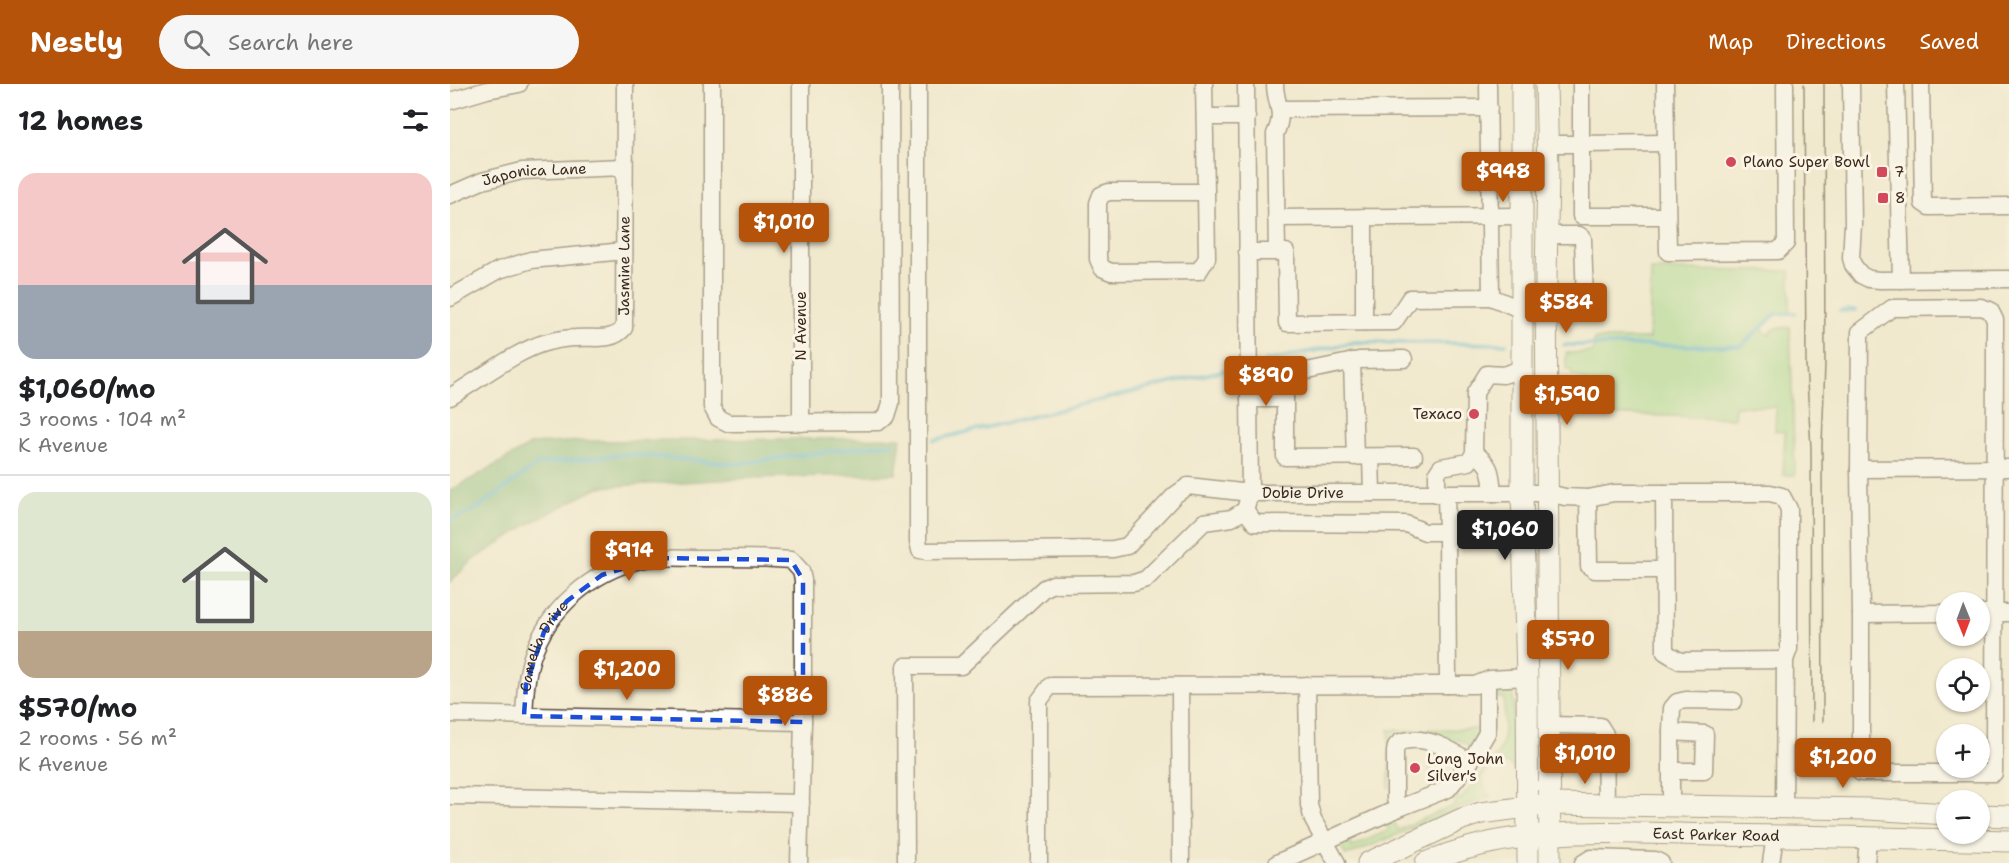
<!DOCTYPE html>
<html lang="en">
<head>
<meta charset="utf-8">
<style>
  :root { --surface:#fff; --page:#f6f6f6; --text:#202124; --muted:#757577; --line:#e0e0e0; --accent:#b45309 }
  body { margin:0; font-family:"Shantell Sans",sans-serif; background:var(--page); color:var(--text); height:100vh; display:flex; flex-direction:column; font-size:22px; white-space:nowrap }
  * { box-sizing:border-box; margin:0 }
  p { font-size:20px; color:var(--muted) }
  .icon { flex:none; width:33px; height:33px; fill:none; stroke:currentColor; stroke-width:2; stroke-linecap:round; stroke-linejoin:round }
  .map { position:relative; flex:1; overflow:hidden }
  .sheet { display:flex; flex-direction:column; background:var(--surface); width:450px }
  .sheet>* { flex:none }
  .needle { width:39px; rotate:179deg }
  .controls { position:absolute; left:1486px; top:508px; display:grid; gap:12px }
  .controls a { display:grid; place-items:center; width:54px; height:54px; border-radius:50%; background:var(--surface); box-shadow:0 2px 4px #0004; font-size:30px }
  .price { position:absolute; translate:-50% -51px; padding:0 14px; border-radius:6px; background:var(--accent); color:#fff; font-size:20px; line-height:39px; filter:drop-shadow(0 2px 3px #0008) }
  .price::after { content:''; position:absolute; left:50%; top:36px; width:18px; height:14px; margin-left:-9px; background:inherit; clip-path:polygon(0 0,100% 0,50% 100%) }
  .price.selected { background:#222; color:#fff }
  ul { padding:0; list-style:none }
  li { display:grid; align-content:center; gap:12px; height:318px; padding:0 18px }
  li+li { border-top:2px solid var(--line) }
  li span { display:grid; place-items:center; height:186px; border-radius:18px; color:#555 }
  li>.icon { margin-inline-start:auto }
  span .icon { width:108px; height:108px; fill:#fffc; stroke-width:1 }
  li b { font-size:26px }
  h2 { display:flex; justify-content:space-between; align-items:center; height:72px; padding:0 18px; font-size:26px }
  header { display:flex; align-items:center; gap:36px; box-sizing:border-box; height:84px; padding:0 30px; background:var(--accent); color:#fff }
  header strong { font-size:28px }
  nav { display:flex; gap:33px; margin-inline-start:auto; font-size:21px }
  .search { width:420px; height:54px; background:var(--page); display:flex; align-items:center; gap:15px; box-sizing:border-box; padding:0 21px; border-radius:33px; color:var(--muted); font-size:22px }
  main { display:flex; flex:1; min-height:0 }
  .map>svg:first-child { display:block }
  .green { fill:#9fd687; stroke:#6d8052; stroke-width:1.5 }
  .forest { fill:#7fb774; stroke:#5d7049; stroke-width:1.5 }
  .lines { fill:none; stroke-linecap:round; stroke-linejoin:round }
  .stream { stroke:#4baeca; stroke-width:4 }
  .minor-casing { stroke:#564738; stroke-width:19 }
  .major-casing { stroke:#564738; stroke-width:23 }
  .minor { stroke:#fff; stroke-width:16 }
  .major { stroke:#fff; stroke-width:21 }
  .tram { stroke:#3b2a1e; stroke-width:1.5 }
  .marked { fill:none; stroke:#1d4ed8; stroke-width:4.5; stroke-dasharray:12 8; stroke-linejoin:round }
  .poi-dot { fill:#d1495b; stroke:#fcf5e5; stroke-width:2 }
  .labels { text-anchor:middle; stroke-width:6; stroke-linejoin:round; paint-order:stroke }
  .poi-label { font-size:15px; fill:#3b2a1e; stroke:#fcf5e5; text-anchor:start }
  .street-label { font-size:15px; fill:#3b2a1e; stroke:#fcf5e5 }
</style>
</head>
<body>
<header>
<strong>Nestly</strong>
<div class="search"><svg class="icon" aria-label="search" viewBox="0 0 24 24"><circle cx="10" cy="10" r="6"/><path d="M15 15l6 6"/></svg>Search here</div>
<nav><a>Map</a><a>Directions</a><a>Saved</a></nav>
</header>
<main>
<section class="sheet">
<h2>12 homes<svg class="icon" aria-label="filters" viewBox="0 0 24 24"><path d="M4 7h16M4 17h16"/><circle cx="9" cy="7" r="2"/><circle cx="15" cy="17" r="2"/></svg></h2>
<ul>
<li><span style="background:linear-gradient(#f6c9c9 60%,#9aa5b1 0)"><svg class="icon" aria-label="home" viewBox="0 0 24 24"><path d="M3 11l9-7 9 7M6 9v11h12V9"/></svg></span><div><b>$1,060/mo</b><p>3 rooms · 104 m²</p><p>K Avenue</p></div></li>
<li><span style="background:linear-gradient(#dfe7d0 75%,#b9a48a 0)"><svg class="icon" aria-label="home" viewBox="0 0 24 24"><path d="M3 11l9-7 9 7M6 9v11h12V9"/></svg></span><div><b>$570/mo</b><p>2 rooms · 56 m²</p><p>K Avenue</p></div></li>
</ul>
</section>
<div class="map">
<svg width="1559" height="779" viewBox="0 0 1559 779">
  <rect width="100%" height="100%" fill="#fcf5e5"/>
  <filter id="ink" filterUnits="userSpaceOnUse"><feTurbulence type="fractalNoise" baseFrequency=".0167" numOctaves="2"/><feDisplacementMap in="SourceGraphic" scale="12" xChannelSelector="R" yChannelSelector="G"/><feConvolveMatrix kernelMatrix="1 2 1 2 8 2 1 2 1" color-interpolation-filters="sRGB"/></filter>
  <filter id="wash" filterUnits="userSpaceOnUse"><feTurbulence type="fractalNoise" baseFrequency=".008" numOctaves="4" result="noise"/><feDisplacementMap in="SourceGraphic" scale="24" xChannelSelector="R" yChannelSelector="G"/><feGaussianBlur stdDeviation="1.35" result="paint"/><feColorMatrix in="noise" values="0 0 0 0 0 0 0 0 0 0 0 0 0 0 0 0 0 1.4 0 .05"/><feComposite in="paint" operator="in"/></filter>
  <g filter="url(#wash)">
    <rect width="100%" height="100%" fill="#f1e9cd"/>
    <g class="green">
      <polygon points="1201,186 1340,187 1340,229 1326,230 1311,244 1318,251 1326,244 1340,243 1345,391 1333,391 1335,348 1325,347 1326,323 1285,322 1284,334 1147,330 1140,327 1138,307 1135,296 1122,291 1122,287 1116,285 1116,269 1143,268 1144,255 1199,255"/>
      <path d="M1049,602H1063L1065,686L1058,680L1043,678L1032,692L1035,707L1040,712L896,772L890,760L895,754H897L902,763L939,746L936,737L943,736L948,746L1005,721L1002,711L1011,715L1049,668C1056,651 1054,633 1054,614L1044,613L1045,604Z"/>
      <polygon points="1030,645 1021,664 1008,655 1004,660 947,652 939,705 939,646"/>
      <polygon points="982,664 999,670 986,692 980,694 979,675 982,674"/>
    </g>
    <polygon class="forest" points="451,354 446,390 301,394 149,403 77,441 22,477 0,498 0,407 82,360 133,357"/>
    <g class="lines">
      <g class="stream">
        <polyline points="1390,227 1406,226"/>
        <polyline points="1114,261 1291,262 1326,230 1345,229"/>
        <polyline points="815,277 906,258 1056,260"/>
        <polyline points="484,356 779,285"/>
        <polyline points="0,437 28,424 88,380 177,370 284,380 444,359"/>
      </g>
    </g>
  </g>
  <g filter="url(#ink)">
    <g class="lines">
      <defs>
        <g id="minor">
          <polyline points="262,0 262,323 268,334 278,339 428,338 437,332 441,319 440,0"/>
          <polyline points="351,0 351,339"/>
          <polyline points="754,0 756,108"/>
          <path id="s1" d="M796,0L800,409H1098L1115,413L1138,414L1164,409H1320L1332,412L1339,425V565L1335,576L1334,723"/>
          <path d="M825,0C825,21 836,27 825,50L827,168"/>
          <polyline points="1131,0 1131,60 1216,59"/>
          <polyline points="1215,0 1218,168 1328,167 1336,159 1335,0"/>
          <polyline points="1401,0 1403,140 1401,174 1403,181 1411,191 1419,195 1430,196 1559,195"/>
          <polyline points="1446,0 1451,196"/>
          <polyline points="1471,0 1473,119 1479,123 1559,122"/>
          <polyline points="0,17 37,6 69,0"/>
          <polyline points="830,25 1039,24"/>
          <polyline points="755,33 797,33"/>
          <polyline points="1097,60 1131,60 1131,132 1217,132"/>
          <polygon points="659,108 756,108 757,174 749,187 661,188 652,184 648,175 648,119 651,111"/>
          <path id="s2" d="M0,111L32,97L72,87L174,83"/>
          <polyline points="826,134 1072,132"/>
          <polyline points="797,168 836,168 837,239 944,238 960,214 1041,213 1038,0"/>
          <polyline points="1041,213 1072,226"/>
          <polyline points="0,214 49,186 81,176 174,167"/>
          <polyline points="1096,226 1128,225 1133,223 1135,219 1133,154 1129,151 1097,151"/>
          <polyline points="914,238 914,133"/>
          <polyline points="954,275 909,276 838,291 835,297 835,373 964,372"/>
          <polyline points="902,277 905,373"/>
          <path id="s3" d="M0,313C27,297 68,265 98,258C106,256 117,254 126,254C143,252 161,259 174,244L175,0"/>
          <polyline points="799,315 835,315"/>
          <path d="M1024,369C1042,381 1041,389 1043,409"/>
          <polyline points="921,373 922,409"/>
          <polyline points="1409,385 1410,248 1442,224 1531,223 1540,226 1545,236 1544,689 1411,689 1411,530"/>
          <polyline points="1214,409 1215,568 1230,577 1335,576"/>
          <polyline points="987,410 987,389 991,383 1019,378 1024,369 1025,309 1037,290 1053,291 1072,285"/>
          <polyline points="996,410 997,448"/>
          <polyline points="1138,414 1139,482 1145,486 1214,486"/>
          <polyline points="795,426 805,439 956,440 975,448 997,448 998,601"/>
          <polyline points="1497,529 1411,530 1409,385 1559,384"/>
          <polyline points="1530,529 1559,529"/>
          <polyline points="857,601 859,721 863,736 887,779"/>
          <polyline points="730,602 731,779"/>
          <polyline points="0,630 353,638"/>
          <path id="s4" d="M74,632C75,612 76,592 82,573C98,525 141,488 190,476C209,472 230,474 250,474C280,474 311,473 341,476L351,487L353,496V638L349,779"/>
          <polyline points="1098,641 1150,642 1155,650 1156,721"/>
          <polyline points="1221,648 1222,624 1227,618 1236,616 1284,617"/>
          <polyline points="1098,673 1155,675"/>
          <polyline points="0,712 351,719"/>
          <path d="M1221,722C1221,697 1221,673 1221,648L1255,650L1254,687H1221"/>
          <path d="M949,724L945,715V668L946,662L950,658C975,650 1000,665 1020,678"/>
          <polyline points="456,779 455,582 511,582 594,504 603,500 684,499 696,495 754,438 782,434 795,426 800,409 738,402 725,411 677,462 663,465 476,467 470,466 468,457 468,0"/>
          <polyline points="589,779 589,617 600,602 998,601 1025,601 1040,595 1077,593"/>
          <polyline points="827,779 949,724 998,705 1020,678 1037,649 1037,597"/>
          <polyline points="1133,779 1141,774 1205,776 1211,779"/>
          <polyline points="1321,779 1325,752"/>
          <polyline points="1416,779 1418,754"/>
        </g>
        <g id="major">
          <polyline points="1072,0 1072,409 1077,593 1078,779"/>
          <polyline points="1096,0 1098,88 1096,194 1100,779"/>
          <polyline points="1530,731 1559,732"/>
          <polyline points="918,779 1012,735 1031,729 1100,720 1419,725 1497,730"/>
          <path id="s5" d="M976,779C1068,739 1166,749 1263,751C1362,752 1460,755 1559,757"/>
        </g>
      </defs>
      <use href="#minor" class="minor-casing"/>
      <use href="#major" class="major-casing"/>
      <use href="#minor" class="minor"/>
      <use href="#major" class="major"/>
      <g class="tram">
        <polyline points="1354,0 1356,281 1361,364 1362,638"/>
        <polyline points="1373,638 1372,361 1375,280 1374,0"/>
      </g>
    </g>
  </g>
  <path d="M0 0H1559V779H0ZM207,474L341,476L353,496V638L74,632L76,601L94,548L117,517L152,491Z" fill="#f1e9cd" fill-opacity=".55" fill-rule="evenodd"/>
  <path class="marked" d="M207,474L341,476L353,496V638L74,632L76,601L94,548L117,517L152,491Z"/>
  <g class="poi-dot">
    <circle cx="1281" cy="78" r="6"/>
    <rect x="1426" y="82" width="12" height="12" rx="3"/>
    <rect x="1427" y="108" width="12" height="12" rx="3"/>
    <circle cx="1024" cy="330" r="6"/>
    <circle cx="965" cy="684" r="6"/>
  </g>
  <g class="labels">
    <g class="poi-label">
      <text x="1293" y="83">Plano Super Bowl</text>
      <text x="1444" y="93">7</text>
      <text x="1445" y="119">8</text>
      <text x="1012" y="335" text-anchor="end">Texaco</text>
      <text x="977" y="680">Long John<tspan x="977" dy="17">Silver's</tspan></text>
    </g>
    <g class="street-label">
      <text dy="5" stroke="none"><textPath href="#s2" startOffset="88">Japonica Lane</textPath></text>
      <text dy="5" stroke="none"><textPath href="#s3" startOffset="254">Jasmine Lane</textPath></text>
      <text transform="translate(351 242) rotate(-90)" y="5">N Avenue</text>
      <text dy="5" stroke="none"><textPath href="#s1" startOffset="462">Dobie Drive</textPath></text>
      <text dy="5" stroke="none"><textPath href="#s4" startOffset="74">Camelia Drive</textPath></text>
      <text dy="5" stroke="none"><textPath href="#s5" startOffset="294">East Parker Road</textPath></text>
    </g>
  </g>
</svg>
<div class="controls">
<a><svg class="needle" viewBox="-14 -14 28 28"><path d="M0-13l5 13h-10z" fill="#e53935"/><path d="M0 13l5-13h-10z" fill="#757577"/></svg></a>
<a><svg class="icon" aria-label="locate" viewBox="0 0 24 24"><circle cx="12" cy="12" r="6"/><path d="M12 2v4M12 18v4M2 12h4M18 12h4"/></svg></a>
<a>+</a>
<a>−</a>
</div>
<b class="price" style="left:1053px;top:119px">$948</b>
<b class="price" style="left:334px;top:170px">$1,010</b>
<b class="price" style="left:1116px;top:250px">$584</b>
<b class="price" style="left:816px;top:323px">$890</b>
<b class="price" style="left:1117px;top:342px">$1,590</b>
<b class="price selected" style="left:1055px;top:477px">$1,060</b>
<b class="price" style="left:179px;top:498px">$914</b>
<b class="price" style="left:1118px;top:587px">$570</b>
<b class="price" style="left:177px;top:617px">$1,200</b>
<b class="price" style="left:335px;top:643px">$886</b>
<b class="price" style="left:1135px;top:701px">$1,010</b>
<b class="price" style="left:1393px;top:705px">$1,200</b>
</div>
</main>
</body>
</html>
